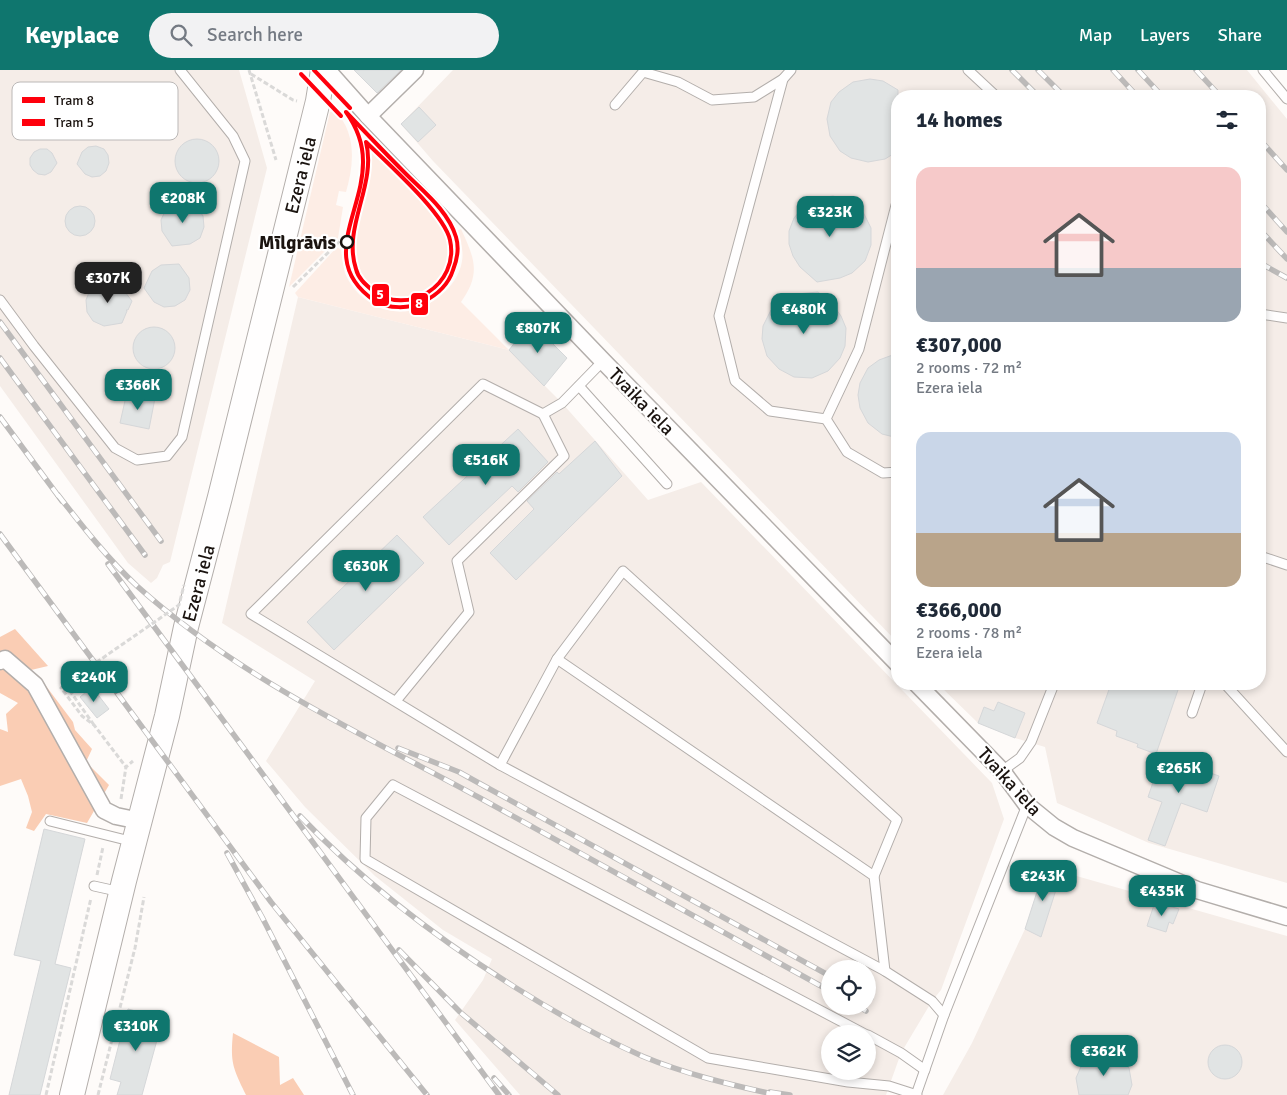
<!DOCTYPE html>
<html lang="en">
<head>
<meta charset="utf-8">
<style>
  :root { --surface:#fff; --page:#f2f2f3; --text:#1f2937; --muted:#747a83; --accent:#0f766e }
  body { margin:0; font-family:Signika,sans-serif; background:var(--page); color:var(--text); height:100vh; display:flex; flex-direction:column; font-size:19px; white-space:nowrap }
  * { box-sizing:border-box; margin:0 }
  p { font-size:16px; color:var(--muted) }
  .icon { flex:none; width:28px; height:28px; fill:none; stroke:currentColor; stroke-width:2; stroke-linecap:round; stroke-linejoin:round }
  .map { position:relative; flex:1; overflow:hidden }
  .side { position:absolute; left:891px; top:20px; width:375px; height:600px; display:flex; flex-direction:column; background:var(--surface); border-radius:20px; box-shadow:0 2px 8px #0003 }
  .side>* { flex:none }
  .buttons { position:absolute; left:821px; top:890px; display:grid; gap:10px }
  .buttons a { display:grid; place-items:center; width:55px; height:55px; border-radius:50%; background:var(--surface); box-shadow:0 2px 8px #0003; font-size:25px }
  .price { position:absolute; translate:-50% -42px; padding:0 11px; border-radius:10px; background:var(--accent); color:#fff; font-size:16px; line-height:32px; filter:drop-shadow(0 1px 2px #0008) }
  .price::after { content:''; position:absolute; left:50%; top:30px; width:15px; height:11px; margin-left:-8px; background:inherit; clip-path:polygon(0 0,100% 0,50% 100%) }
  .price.current { background:#222; color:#fff }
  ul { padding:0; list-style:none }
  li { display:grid; align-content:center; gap:10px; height:265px; padding:0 25px }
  li span { display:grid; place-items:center; height:155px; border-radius:15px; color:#555 }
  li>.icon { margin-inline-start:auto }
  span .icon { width:90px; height:90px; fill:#fffc; stroke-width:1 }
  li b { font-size:21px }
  h2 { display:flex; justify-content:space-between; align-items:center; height:60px; padding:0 25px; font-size:21px }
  header { display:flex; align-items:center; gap:30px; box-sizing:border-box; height:70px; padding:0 25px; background:var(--accent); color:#fff }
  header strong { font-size:24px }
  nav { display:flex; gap:28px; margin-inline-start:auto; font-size:18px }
  .search { width:350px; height:45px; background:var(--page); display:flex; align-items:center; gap:12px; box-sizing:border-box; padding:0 18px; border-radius:28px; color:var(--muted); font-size:19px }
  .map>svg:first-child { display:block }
  .built { fill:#f5ede8; fill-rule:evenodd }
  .green { fill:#fdede5 }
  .forest { fill:#facdb4 }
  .building { fill:#e1e4e4; stroke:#d5d7d9 }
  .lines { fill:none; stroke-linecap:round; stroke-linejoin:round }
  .lane-casing { stroke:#b3aeab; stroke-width:11 }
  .street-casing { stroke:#b3aeab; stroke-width:19 }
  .secondary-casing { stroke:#b3aeab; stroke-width:26 }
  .path { stroke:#dad9d8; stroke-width:3; stroke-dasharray:5 2.5; stroke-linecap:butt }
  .lane { stroke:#fffefe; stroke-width:9 }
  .street { stroke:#fffefe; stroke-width:16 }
  .secondary { stroke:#fffefe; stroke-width:24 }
  .rail-casing { stroke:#bcbab9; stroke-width:5.5 }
  .rail { stroke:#fff; stroke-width:4; stroke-dasharray:11; stroke-linecap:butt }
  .path-bridge { stroke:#dad9d8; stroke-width:3; stroke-dasharray:5 2.5; stroke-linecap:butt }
  .tram-1-casing { stroke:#fff; stroke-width:8 }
  .tram-2-casing { stroke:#fff; stroke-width:8 }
  .tram-1 { stroke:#ff000c; stroke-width:4 }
  .tram-2 { stroke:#ff000c; stroke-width:4 }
  .stop-dot { fill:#fff; stroke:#1b1410; stroke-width:2.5 }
  .labels { text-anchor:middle; stroke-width:4.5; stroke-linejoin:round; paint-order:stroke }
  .street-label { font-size:19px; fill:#1b1410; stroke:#fff }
  .stop-label { font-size:19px; font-weight:bold; fill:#1b1410; stroke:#fff; text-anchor:end }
  .key { fill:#fff; stroke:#bbb8b7; stroke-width:1 }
  .key-label { font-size:14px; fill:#1b1410 }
  .line-badge { stroke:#fff; stroke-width:2 }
  .badge-label { font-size:14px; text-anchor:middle; font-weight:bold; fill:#fff }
</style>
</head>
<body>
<header>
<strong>Keyplace</strong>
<div class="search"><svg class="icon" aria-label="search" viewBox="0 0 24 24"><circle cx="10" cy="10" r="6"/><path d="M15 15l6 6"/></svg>Search here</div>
<nav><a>Map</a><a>Layers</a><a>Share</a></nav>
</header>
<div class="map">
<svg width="1287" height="1025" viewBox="0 0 1287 1025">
  <rect width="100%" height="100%" fill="#fefbf9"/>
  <g class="built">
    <polygon points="0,0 239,0 267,98 170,492 163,495 157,508 151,513 128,493 0,316"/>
    <polygon points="453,0 1247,0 1287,49 1287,813 1149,773 1057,733 1045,677 1015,668 978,653 938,614 1260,614 1260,26 898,26 897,572 433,91 401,54"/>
    <path d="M298,227L509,280L562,333L648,430L701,412L992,713L1004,749L941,920L932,931L901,983L886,1025H520L455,950L483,910L492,889L443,860L375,806L305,737L266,691L315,611L222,553ZM830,899H868V936H830ZM830,964H868V1001H830Z"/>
    <polygon points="1045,797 1287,866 1287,1025 943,1025 972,973 1025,859"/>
  </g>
  <g class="green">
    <path d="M335,41C357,63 354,95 346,122L339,121L336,135L343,137L338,168L289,217L330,42Z"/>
    <polygon points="373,81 377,82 445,149 453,164 456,181 453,195 447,209 435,222 419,231 386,231 372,223 359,211 351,198 349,182 352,165 362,122 367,91 368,85"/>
    <path d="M461,159C475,189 481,204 461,232L509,280L298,227L295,223L337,177L341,180C342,187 343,195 345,203C348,211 354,219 360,225C385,247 414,247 440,226C451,217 460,205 462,191C464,180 460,170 457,161Z"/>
  </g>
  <g class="forest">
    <polygon points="15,559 48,596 31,600 43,612 73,652 75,660 92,679 86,692 109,715 87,753 46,744 34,761 26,758 32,742 28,726 21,709 0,716 0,659 8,662 6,644 18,633 0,623 0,567"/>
    <path d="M233,963L279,987L280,1015L293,1008L304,1025H246C233,998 230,993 233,963Z"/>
  </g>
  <g class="building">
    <polygon points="354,0 401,0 377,23"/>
    <polygon points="870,9 883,11 898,20 898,81 885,89 868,92 851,88 840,81 830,66 827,49 831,32 839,22 853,12"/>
    <polygon points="419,37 436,55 418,72 401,54"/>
    <circle cx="197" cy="91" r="22"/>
    <polygon points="96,76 104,79 108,85 109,93 106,101 100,106 92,107 85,104 77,94 82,82 88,77"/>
    <polygon points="40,79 47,79 52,83 57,93 51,102 45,105 38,104 33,100 30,95 30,88 34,82"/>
    <polygon points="833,126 850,131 863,142 871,158 871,175 865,191 852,203 840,208 817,212 800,197 793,186 789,174 789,161 794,148 805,135 820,128"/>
    <polygon points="193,131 203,146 204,157 200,168 190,174 172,176 162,161 161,150 166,139 175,133"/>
    <circle cx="80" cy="151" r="15"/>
    <polygon points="179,194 189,208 190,220 185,230 175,236 164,237 154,232 144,218 152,201 161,195"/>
    <polygon points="111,212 121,217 132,231 128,240 126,240 127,241 122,253 104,256 93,251 87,242 86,230 90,220 100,213"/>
    <polygon points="818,222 833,235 841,246 846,258 845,276 840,288 828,301 812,308 794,307 779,299 767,286 762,269 763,256 771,240 784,229 797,224"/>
    <polygon points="531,252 567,288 544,316 509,280"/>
    <circle cx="154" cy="278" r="21"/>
    <polygon points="898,283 898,368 882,364 868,353 860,338 858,325 860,313 868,298 879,290"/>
    <polygon points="127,322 155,328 149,359 120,353"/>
    <polygon points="518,359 548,392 518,422 512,416 449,475 423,447"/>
    <polygon points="595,371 622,406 516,510 490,483 534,439 527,431 557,402 559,404"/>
    <polygon points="397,465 424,493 334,580 307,552"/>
    <polygon points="1111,614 1180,614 1156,684 1137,677 1138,674 1116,666 1117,661 1097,653"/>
    <polygon points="92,617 109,639 97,648 80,627"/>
    <polygon points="998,632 1025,643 1015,668 978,653 984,637 994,641"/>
    <polygon points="1162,686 1219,706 1207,742 1181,733 1165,776 1148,770 1162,732 1148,727"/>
    <polygon points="44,759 85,769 55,894 71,898 40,1025 9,1025 41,891 14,885"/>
    <polygon points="1045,797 1061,804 1041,867 1025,859"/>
    <polygon points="1155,832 1179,839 1173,854 1169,852 1166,862 1147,856"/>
    <polygon points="128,939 163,948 142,1025 117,1025 121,1012 110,1009"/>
    <circle cx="1225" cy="992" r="17"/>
    <polygon points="1099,983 1116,986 1129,998 1132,1015 1128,1025 1079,1025 1076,1008 1083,992"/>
  </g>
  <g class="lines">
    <defs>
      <g id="lane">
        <polyline points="968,0 996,26"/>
        <polyline points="1263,0 1287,29"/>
        <polyline points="783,9 719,246 735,311 770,341 826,349"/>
        <polyline points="615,35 643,2 678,12 712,30 754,27 783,9 791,0"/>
        <polyline points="896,135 859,279 826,349 847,382 883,403 898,402"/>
        <polyline points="0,230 34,276 115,378 137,390 167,386 182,367 245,91 233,66 180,0"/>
        <polyline points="1260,244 1287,248"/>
        <polyline points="579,316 667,414"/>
        <polyline points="1260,486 1287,495"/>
        <polyline points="557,589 874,806 885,901"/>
        <polyline points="1225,614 1287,682"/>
        <polyline points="396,631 469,542 457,491 564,386 543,344"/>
        <polyline points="1192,643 1202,614"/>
        <polyline points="500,695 251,544 483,314 543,344 562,333 603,291"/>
        <polyline points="1002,701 1020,688 1031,672 1054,614"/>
        <polyline points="50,751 134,772"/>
        <polyline points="874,806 897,750 623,501 557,589 500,695 885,901 932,931 944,945"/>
        <polyline points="94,816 121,822"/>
        <polyline points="865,964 393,715 366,748 365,789 708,988 848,1012 889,1016 917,1025"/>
        <polyline points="868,965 901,983 925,1000"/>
        <polyline points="916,1025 944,945 1027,735"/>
      </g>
      <g id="street">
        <polyline points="327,0 368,46 603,291 898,594"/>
        <polyline points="368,46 415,0"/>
        <polyline points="0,591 5,589 35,615 104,740 116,746 140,751"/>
        <polyline points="917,614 1002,701 1027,735 1054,757 1073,768 1197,820 1287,847"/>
      </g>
      <polyline id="secondary" points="72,1025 124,811 167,646 186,557 220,427 318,31 323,0"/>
    </defs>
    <use href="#lane" class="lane-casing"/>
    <use href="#street" class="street-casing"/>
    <use href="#secondary" class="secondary-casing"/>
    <g class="path">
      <polyline points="249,0 276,90"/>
      <polyline points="251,4 293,30 297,31"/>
      <polyline points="293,217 340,171"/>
      <polyline points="94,655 70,621 89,607 84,601 61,618 82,646 94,655 126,697"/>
      <polyline points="121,729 126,697 133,691"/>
      <polyline points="97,805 103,777"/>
      <polyline points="46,1025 91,828"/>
      <polyline points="98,1025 135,878 144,827"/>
    </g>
    <use href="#lane" class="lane"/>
    <use href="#street" class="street"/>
    <use href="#secondary" class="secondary"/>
    <defs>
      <g id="rail">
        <polyline points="1012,0 1038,26"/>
        <polyline points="1038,0 1064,26"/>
        <polyline points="1113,0 1137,26"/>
        <polyline points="1138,0 1162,26"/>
        <polyline points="1196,0 1220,26"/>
        <polyline points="1260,70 1287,100"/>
        <polyline points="1260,132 1287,162"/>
        <polyline points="1260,160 1287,189"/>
        <polyline points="1260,193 1287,208"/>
        <polyline points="0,252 161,471"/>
        <polyline points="0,288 145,485"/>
        <polyline points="0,347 62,431"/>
        <path d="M58,425C83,457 108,489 137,516C238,607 362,664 480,728C597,792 713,857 830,921"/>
        <polyline points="0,464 271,832 427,1025"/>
        <polyline points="108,494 499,1025"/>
        <polyline points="398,678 459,702 486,717 830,906"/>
        <path d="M300,746C363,812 435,867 513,916C554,942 597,966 642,986C685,1004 731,1015 777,1025"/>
        <polyline points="227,783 262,847 353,1025"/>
        <polyline points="399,880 460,942 558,1025"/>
        <polyline points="868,926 871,928"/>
        <polyline points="858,936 866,941"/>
        <polyline points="494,1008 509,1025"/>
        <polyline points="770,1022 790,1025"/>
      </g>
    </defs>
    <use href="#rail" class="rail-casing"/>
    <use href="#rail" class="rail"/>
    <polyline class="path-bridge" points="84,601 179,535 184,515"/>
    <defs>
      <path id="tram-1" d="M346,42C366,63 386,84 407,105C425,123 448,141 456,167C459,177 457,190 453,200C448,216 437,225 423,232C410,239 388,239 375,231C317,192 364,142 363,91C363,74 356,56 346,42Z"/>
      <g id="tram-2">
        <polyline points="314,0 350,38"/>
        <polyline points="301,4 341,46"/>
        <path d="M366,72C387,93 444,143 450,170C460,215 407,248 372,220C365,214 358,208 356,199C342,157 377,115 366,72Z"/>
      </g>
    </defs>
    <use href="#tram-1" class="tram-1-casing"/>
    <use href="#tram-2" class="tram-2-casing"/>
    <use href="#tram-1" class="tram-1"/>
    <use href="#tram-2" class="tram-2"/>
  </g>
  <circle class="stop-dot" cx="347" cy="172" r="6"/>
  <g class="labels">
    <g class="street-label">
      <text transform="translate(300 105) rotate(-76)" y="7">Ezera iela</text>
      <text transform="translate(642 331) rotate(46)" y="7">Tvaika iela</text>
      <text transform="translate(198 513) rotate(-75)" y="7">Ezera iela</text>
      <text transform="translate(1010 711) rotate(48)" y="7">Tvaika iela</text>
    </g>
    <g class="stop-label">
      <text x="336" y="179">Mīlgrāvis</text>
    </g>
  </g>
  <rect x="12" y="12" width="166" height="58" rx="8" class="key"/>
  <rect x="22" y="27" width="23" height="6" fill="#ff000c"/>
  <rect x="22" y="49" width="23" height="7" fill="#ff000c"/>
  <g class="key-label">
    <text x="54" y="35">Tram 8</text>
    <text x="54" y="57">Tram 5</text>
  </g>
  <g class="line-badge">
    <rect x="371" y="213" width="19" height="24" rx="5" fill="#ff000c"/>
    <rect x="410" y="222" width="19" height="24" rx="5" fill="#ff000c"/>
  </g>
  <g class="badge-label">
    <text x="380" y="229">5</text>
    <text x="419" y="238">8</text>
  </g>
</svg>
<div class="buttons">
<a><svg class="icon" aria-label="locate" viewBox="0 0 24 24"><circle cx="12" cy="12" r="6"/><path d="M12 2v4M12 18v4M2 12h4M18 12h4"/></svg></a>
<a><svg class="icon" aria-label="layers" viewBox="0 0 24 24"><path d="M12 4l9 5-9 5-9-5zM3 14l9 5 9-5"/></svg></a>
</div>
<b class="price" style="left:183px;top:154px">€208K</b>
<b class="price" style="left:830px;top:168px">€323K</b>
<b class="price current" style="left:108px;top:234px">€307K</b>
<b class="price" style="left:804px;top:265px">€480K</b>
<b class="price" style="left:538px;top:284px">€807K</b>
<b class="price" style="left:138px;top:341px">€366K</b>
<b class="price" style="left:486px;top:416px">€516K</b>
<b class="price" style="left:366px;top:522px">€630K</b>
<b class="price" style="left:94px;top:633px">€240K</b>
<b class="price" style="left:1179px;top:724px">€265K</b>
<b class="price" style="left:1043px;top:832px">€243K</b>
<b class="price" style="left:1162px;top:847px">€435K</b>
<b class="price" style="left:136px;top:982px">€310K</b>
<b class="price" style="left:1104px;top:1007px">€362K</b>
<section class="side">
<h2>14 homes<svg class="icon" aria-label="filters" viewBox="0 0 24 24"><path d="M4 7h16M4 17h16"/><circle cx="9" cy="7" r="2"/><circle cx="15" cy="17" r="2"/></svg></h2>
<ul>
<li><span style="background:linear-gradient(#f6c9c9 65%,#9aa5b1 0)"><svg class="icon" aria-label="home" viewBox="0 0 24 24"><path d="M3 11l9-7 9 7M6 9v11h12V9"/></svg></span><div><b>€307,000</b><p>2 rooms · 72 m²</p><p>Ezera iela</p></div></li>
<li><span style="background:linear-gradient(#c9d6e8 65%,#b9a48a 0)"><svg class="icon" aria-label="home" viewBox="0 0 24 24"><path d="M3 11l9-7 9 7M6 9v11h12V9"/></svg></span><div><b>€366,000</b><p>2 rooms · 78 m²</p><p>Ezera iela</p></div></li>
</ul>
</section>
</div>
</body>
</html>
